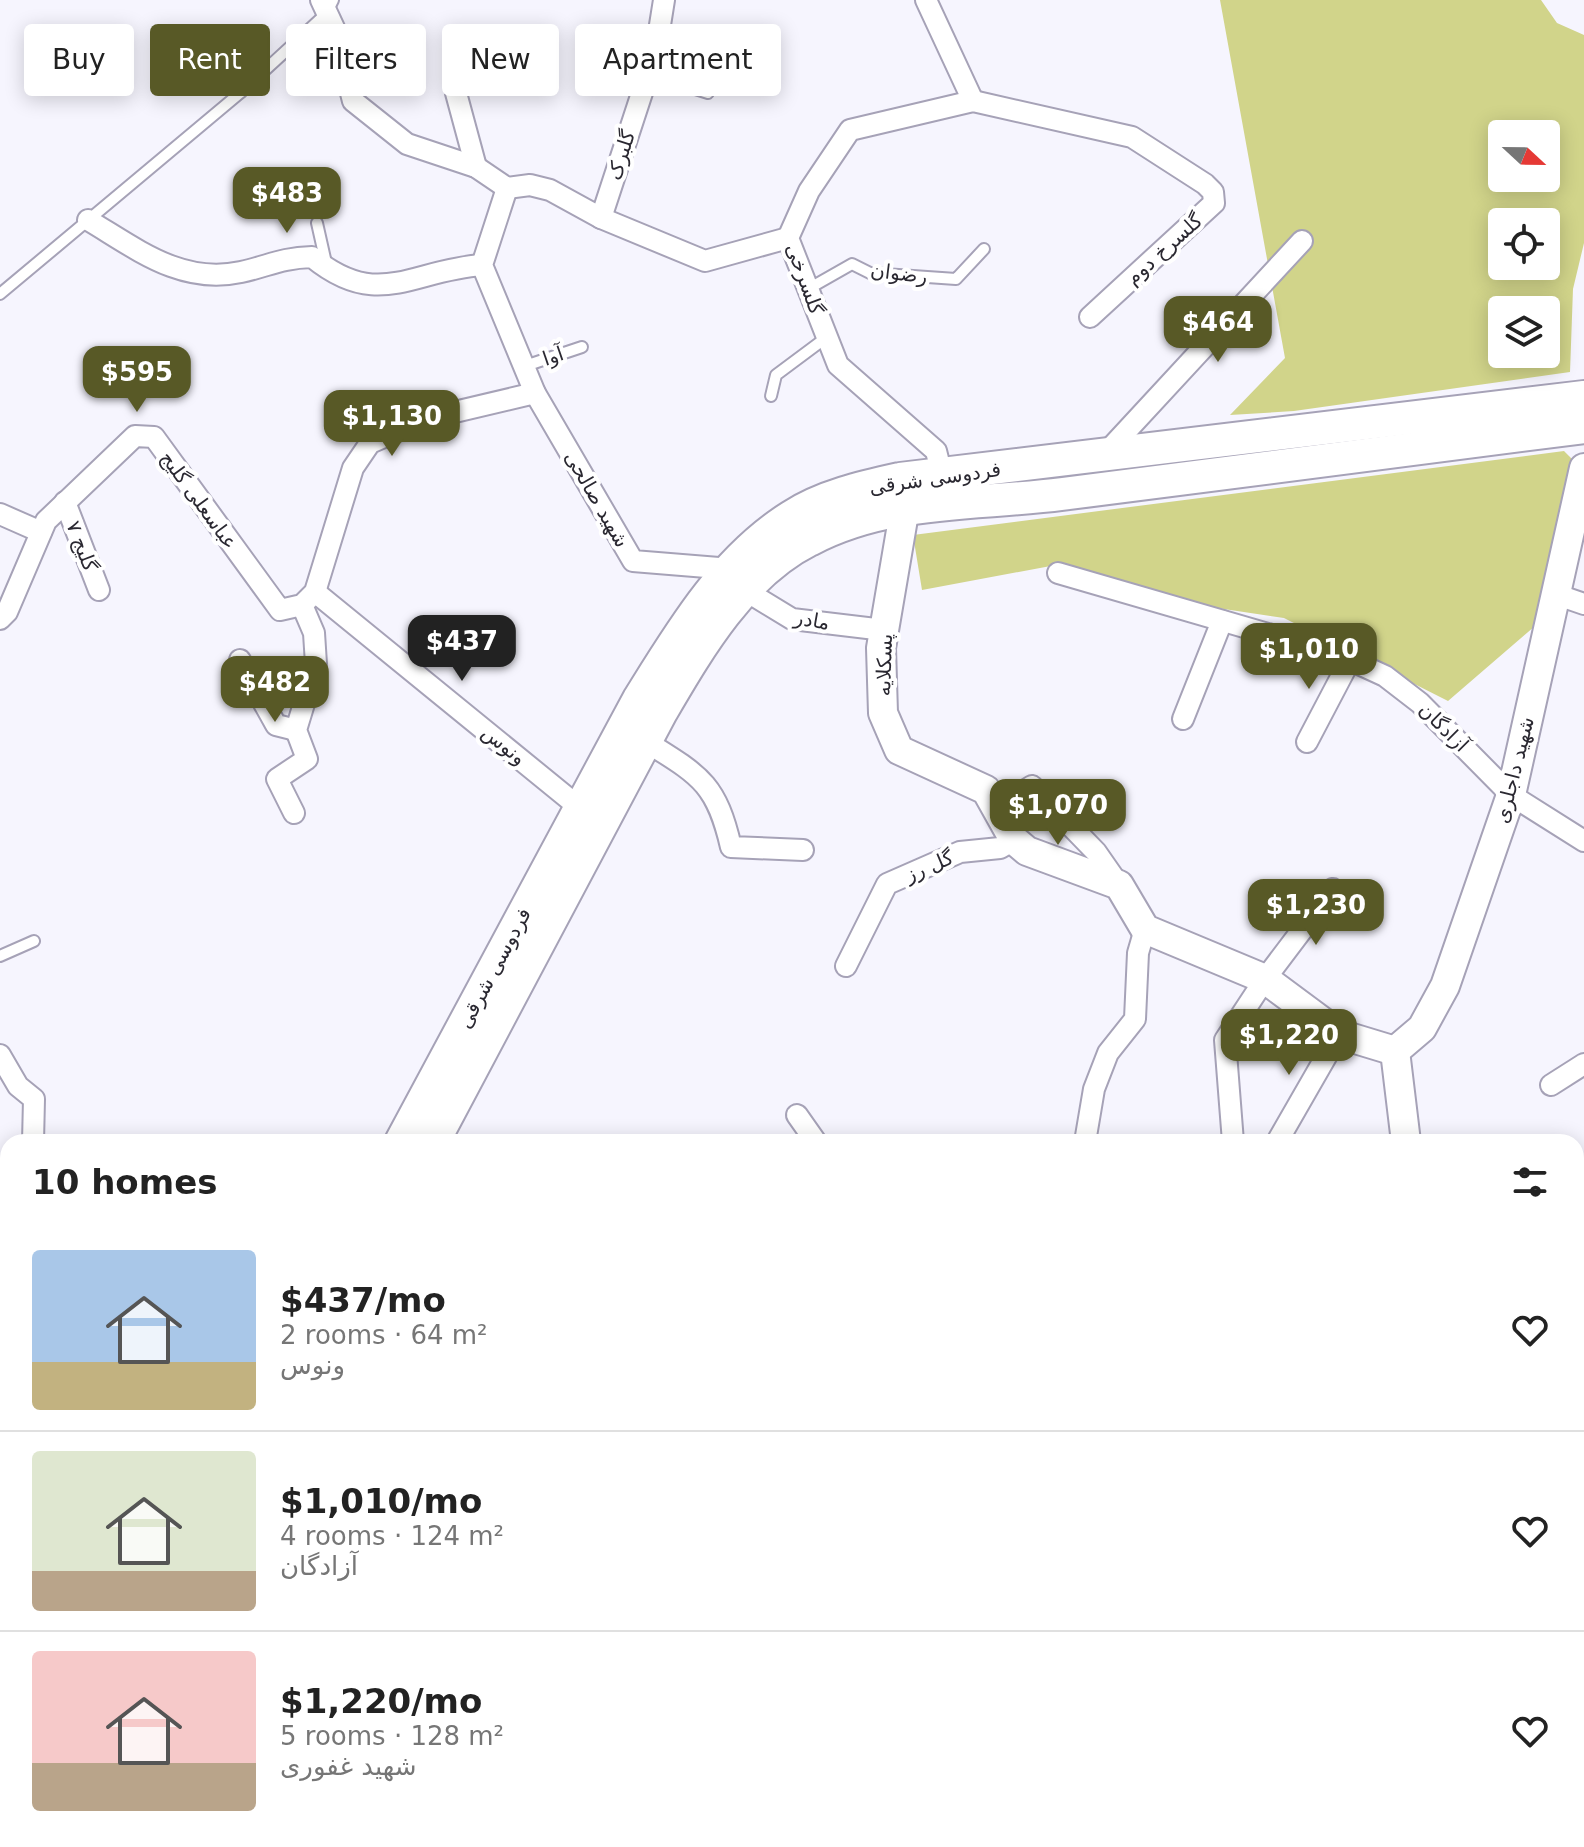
<!DOCTYPE html>
<html lang="en">
<head>
<meta charset="utf-8">
<style>
  :root { --surface:#fff; --page:#f6f6f6; --text:#222; --muted:#767676; --line:#e0e0e0; --accent:#585926 }
  body { margin:0; font-family:"DejaVu Sans",Cairo,sans-serif; background:var(--page); color:var(--text); height:100vh; display:flex; flex-direction:column; font-size:30px; white-space:nowrap }
  * { box-sizing:border-box; margin:0 }
  p { font-size:26px; color:var(--muted) }
  .icon { flex:none; width:44px; height:44px; fill:none; stroke:currentColor; stroke-width:2; stroke-linecap:round; stroke-linejoin:round }
  .map { position:relative; flex:1; overflow:hidden }
  .panel { position:absolute; left:0px; top:1134px; width:1584px; height:714px; display:flex; flex-direction:column; background:var(--surface); border-radius:24px 24px 0 0; box-shadow:0 4px 20px #0003 }
  .panel>* { flex:none }
  .banner { position:absolute; left:24px; top:24px; width:800px; height:72px; display:flex; gap:16px }
  .needle { width:52px; rotate:112deg }
  .controls { position:absolute; left:1488px; top:120px; display:grid; gap:16px }
  .controls a { display:grid; place-items:center; width:72px; height:72px; border-radius:8px; background:var(--surface); box-shadow:0 4px 20px #0003; font-size:40px }
  .price { position:absolute; translate:-50% -68px; padding:0 18px; border-radius:16px; background:var(--accent); color:#fff; font-size:26px; line-height:52px; filter:drop-shadow(0 2px 4px #0008) }
  .price::after { content:''; position:absolute; left:50%; top:48px; width:24px; height:18px; margin-left:-12px; background:inherit; clip-path:polygon(0 0,100% 0,50% 100%) }
  .price.selected { background:#222; color:#fff }
  ul { padding:0; list-style:none }
  li { display:flex; align-items:center; gap:24px; height:200px; padding:0 32px }
  li+li { border-top:2px solid var(--line) }
  li span { display:grid; place-items:center; flex:none; width:224px; height:160px; border-radius:8px; color:#555 }
  li>.icon { margin-inline-start:auto }
  span .icon { width:96px; height:96px; fill:#fffc; stroke-width:1 }
  li b { font-size:34px }
  h2 { display:flex; justify-content:space-between; align-items:center; height:96px; padding:0 32px; font-size:34px }
  .pill { padding:0 28px; border-radius:8px; background:var(--surface); box-shadow:0 4px 20px #0003; font-size:28px; line-height:72px }
  .pill.selected { background:var(--accent); color:#fff }
  .map>svg:first-child { display:block }
  .green { fill:#d1d48a; fill-rule:evenodd }
  .lines { fill:none; stroke-linecap:round; stroke-linejoin:round }
  .lane-casing { stroke:#a6a2b7; stroke-width:14 }
  .street-casing { stroke:#a6a2b7; stroke-width:24 }
  .secondary-casing { stroke:#a6a2b7; stroke-width:32 }
  .primary-casing { stroke:#a6a2b7; stroke-width:36 }
  .lane { stroke:#fff; stroke-width:10 }
  .street { stroke:#fff; stroke-width:20 }
  .secondary { stroke:#fff; stroke-width:28 }
  .primary { stroke:#fff; stroke-width:32 }
  .labels { text-anchor:middle; stroke-width:8; stroke-linejoin:round; paint-order:stroke }
  .street-label { font-size:20px; fill:#2a2831; stroke:#fff }
</style>
</head>
<body>
<div class="map">
<svg width="1584" height="1847" viewBox="0 0 1584 1847">
  <rect width="100%" height="100%" fill="#f6f5fe"/>
  <g class="green">
    <path d="M1220,0H1541L1557,23L1584,35V243L1573,289L1570,372L1294,411L1230,415L1285,358ZM1502,134H1546V178H1502ZM1502,222H1546V266H1502ZM1502,310H1546V354H1502Z"/>
    <polygon points="1564,451 1573,460 1535,626 1448,701 1284,618 1204,606 1056,565 922,590 913,535"/>
  </g>
  <g class="lines">
    <defs>
      <g id="lane">
        <polyline points="648,74 708,93"/>
        <polyline points="317,223 326,263"/>
        <polyline points="808,289 852,264 870,273 956,279 984,249"/>
        <polyline points="0,294 240,93 326,14 333,0"/>
        <polyline points="525,366 582,347"/>
        <polyline points="771,396 776,375 827,337"/>
        <polyline points="0,956 34,941"/>
      </g>
      <g id="street">
        <polyline points="321,0 335,30 353,101 407,144 476,167 507,188 530,185 550,190 601,218 705,261 788,238"/>
        <polyline points="926,0 973,101"/>
        <polyline points="463,40 456,93 476,167"/>
        <polyline points="507,188 482,265 535,393 633,561 731,569"/>
        <polyline points="601,218 656,50 664,0"/>
        <path d="M88,220C137,249 181,285 241,272C269,266 280,258 312,257C378,311 411,270 482,265"/>
        <polyline points="1105,454 1302,241"/>
        <polyline points="942,475 936,451 838,365 788,238 809,191 850,130 973,101 1132,137 1205,184 1213,192 1214,203 1090,317"/>
        <polyline points="65,502 99,590"/>
        <polyline points="0,514 41,532"/>
        <polyline points="1058,573 1337,654 1385,676 1420,703 1511,795 1584,841"/>
        <polyline points="746,591 792,619 884,630"/>
        <polyline points="315,592 580,808"/>
        <polyline points="1555,594 1584,604"/>
        <polyline points="0,619 7,612 46,521 135,436 154,437 280,610 302,605 315,592 353,468 370,443 425,419 535,393"/>
        <polyline points="240,660 276,725 296,730"/>
        <polyline points="1183,719 1222,621"/>
        <path d="M645,741C699,775 716,782 731,847L803,850"/>
        <polyline points="1307,742 1350,660"/>
        <polyline points="996,809 1032,786 1096,852 1119,885"/>
        <polyline points="294,813 277,779 307,759 296,730 316,664 314,633 302,605"/>
        <polyline points="846,966 887,884 960,852 1000,848 1014,840"/>
        <polyline points="0,1055 18,1086 34,1099 33,1142"/>
        <polyline points="1551,1085 1584,1064"/>
        <polyline points="797,1115 816,1142"/>
        <polyline points="1085,1142 1094,1089 1108,1053 1135,1019 1138,953 1145,929"/>
        <polyline points="1233,1142 1225,1040 1265,979 1333,889"/>
        <polyline points="1277,1142 1339,1034"/>
        <polyline points="1576,1180 1584,1181"/>
        <polyline points="0,1325 8,1329"/>
        <polyline points="1576,1328 1584,1330"/>
        <polyline points="1576,1474 1584,1475"/>
        <polyline points="0,1645 8,1660"/>
        <polyline points="1576,1789 1584,1791"/>
        <polyline points="520,1840 528,1847"/>
        <polyline points="1042,1840 1044,1847"/>
        <polyline points="0,1845 4,1847"/>
        <polyline points="355,1847 356,1840"/>
        <polyline points="857,1847 866,1840"/>
        <polyline points="1439,1847 1445,1843"/>
        <polyline points="1530,1847 1536,1840"/>
      </g>
      <g id="secondary">
        <polyline points="905,507 881,648 883,713 899,750 986,790 1014,840 1027,851 1119,885 1145,929 1265,979 1339,1034 1395,1051"/>
        <polyline points="1395,1051 1422,1028 1445,986 1511,795 1584,468"/>
        <polyline points="1395,1051 1406,1142"/>
        <polyline points="1576,1716 1584,1727"/>
        <polyline points="153,1840 153,1847"/>
        <polyline points="778,1840 783,1847"/>
        <polyline points="1301,1840 1305,1847"/>
      </g>
      <g id="primary">
        <path d="M401,1142L639,699C680,633 723,560 791,517C823,496 864,487 900,479L1584,397"/>
        <path d="M433,1142L661,712C698,649 741,574 809,540C888,498 975,505 1062,494C1236,471 1410,449 1584,427"/>
        <polyline points="23,1847 27,1840"/>
        <polyline points="54,1847 58,1840"/>
      </g>
    </defs>
    <use href="#lane" class="lane-casing"/>
    <use href="#street" class="street-casing"/>
    <use href="#secondary" class="secondary-casing"/>
    <use href="#primary" class="primary-casing"/>
    <use href="#lane" class="lane"/>
    <use href="#street" class="street"/>
    <use href="#secondary" class="secondary"/>
    <use href="#primary" class="primary"/>
  </g>
  <g class="labels">
    <g class="street-label">
      <text transform="translate(621 155) rotate(-72)" y="7">گلبرک</text>
      <text transform="translate(1164 249) rotate(-42)" y="7">گلسرخ دوم</text>
      <text transform="translate(899 273) rotate(7)" y="7">رضوان</text>
      <text transform="translate(805 279) rotate(70)" y="7">گلسرخی</text>
      <text transform="translate(553 356) rotate(-19)" y="7">آوا</text>
      <text transform="translate(935 478) rotate(-8)" y="7">فردوسی شرقی</text>
      <text transform="translate(597 499) rotate(60)" y="7">شهید صالحی</text>
      <text transform="translate(199 500) rotate(54)" y="7">عباسعلی گلیج</text>
      <text transform="translate(82 546) rotate(69)" y="7">گلیج ۷</text>
      <text transform="translate(812 620) rotate(10)" y="7">مادر</text>
      <text transform="translate(884 665) rotate(-88)" y="7">پسکلایه</text>
      <text transform="translate(1444 727) rotate(45)" y="7">آزادگان</text>
      <text transform="translate(504 745) rotate(39)" y="7">ونوس</text>
      <text transform="translate(1514 770) rotate(-76)" y="7">شهید داجلری</text>
      <text transform="translate(929 866) rotate(-23)" y="7">گل رز</text>
      <text transform="translate(494 968) rotate(-62)" y="7">فردوسی شرقی</text>
    </g>
  </g>
</svg>
<div class="controls">
<a><svg class="needle" viewBox="-14 -14 28 28"><path d="M0-13l5 13h-10z" fill="#e53935"/><path d="M0 13l5-13h-10z" fill="#767676"/></svg></a>
<a><svg class="icon" aria-label="locate" viewBox="0 0 24 24"><circle cx="12" cy="12" r="6"/><path d="M12 2v4M12 18v4M2 12h4M18 12h4"/></svg></a>
<a><svg class="icon" aria-label="layers" viewBox="0 0 24 24"><path d="M12 4l9 5-9 5-9-5zM3 14l9 5 9-5"/></svg></a>
</div>
<b class="price" style="left:287px;top:235px">$483</b>
<b class="price" style="left:1218px;top:364px">$464</b>
<b class="price" style="left:137px;top:414px">$595</b>
<b class="price" style="left:392px;top:458px">$1,130</b>
<b class="price selected" style="left:462px;top:683px">$437</b>
<b class="price" style="left:1309px;top:691px">$1,010</b>
<b class="price" style="left:275px;top:724px">$482</b>
<b class="price" style="left:1058px;top:847px">$1,070</b>
<b class="price" style="left:1316px;top:947px">$1,230</b>
<b class="price" style="left:1289px;top:1077px">$1,220</b>
<div class="banner">
<a class="pill">Buy</a>
<a class="pill selected">Rent</a>
<a class="pill">Filters</a>
<a class="pill">New</a>
<a class="pill">Apartment</a>
</div>
<section class="panel">
<h2>10 homes<svg class="icon" aria-label="filters" viewBox="0 0 24 24"><path d="M4 7h16M4 17h16"/><circle cx="9" cy="7" r="2"/><circle cx="15" cy="17" r="2"/></svg></h2>
<ul>
<li><span style="background:linear-gradient(#a9c7e8 70%,#c2b280 0)"><svg class="icon" aria-label="home" viewBox="0 0 24 24"><path d="M3 11l9-7 9 7M6 9v11h12V9"/></svg></span><div><b>$437/mo</b><p>2 rooms · 64 m²</p><p>ونوس</p></div><svg class="icon" aria-label="heart" viewBox="0 0 24 24"><path d="M12 20l-8-8c-3-5 5-10 8-4 3-6 11-1 8 4z"/></svg></li>
<li><span style="background:linear-gradient(#dfe7d0 75%,#b9a48a 0)"><svg class="icon" aria-label="home" viewBox="0 0 24 24"><path d="M3 11l9-7 9 7M6 9v11h12V9"/></svg></span><div><b>$1,010/mo</b><p>4 rooms · 124 m²</p><p>آزادگان</p></div><svg class="icon" aria-label="heart" viewBox="0 0 24 24"><path d="M12 20l-8-8c-3-5 5-10 8-4 3-6 11-1 8 4z"/></svg></li>
<li><span style="background:linear-gradient(#f6c9c9 70%,#b9a48a 0)"><svg class="icon" aria-label="home" viewBox="0 0 24 24"><path d="M3 11l9-7 9 7M6 9v11h12V9"/></svg></span><div><b>$1,220/mo</b><p>5 rooms · 128 m²</p><p>شهید غفوری</p></div><svg class="icon" aria-label="heart" viewBox="0 0 24 24"><path d="M12 20l-8-8c-3-5 5-10 8-4 3-6 11-1 8 4z"/></svg></li>
</ul>
</section>
</div>
</body>
</html>
